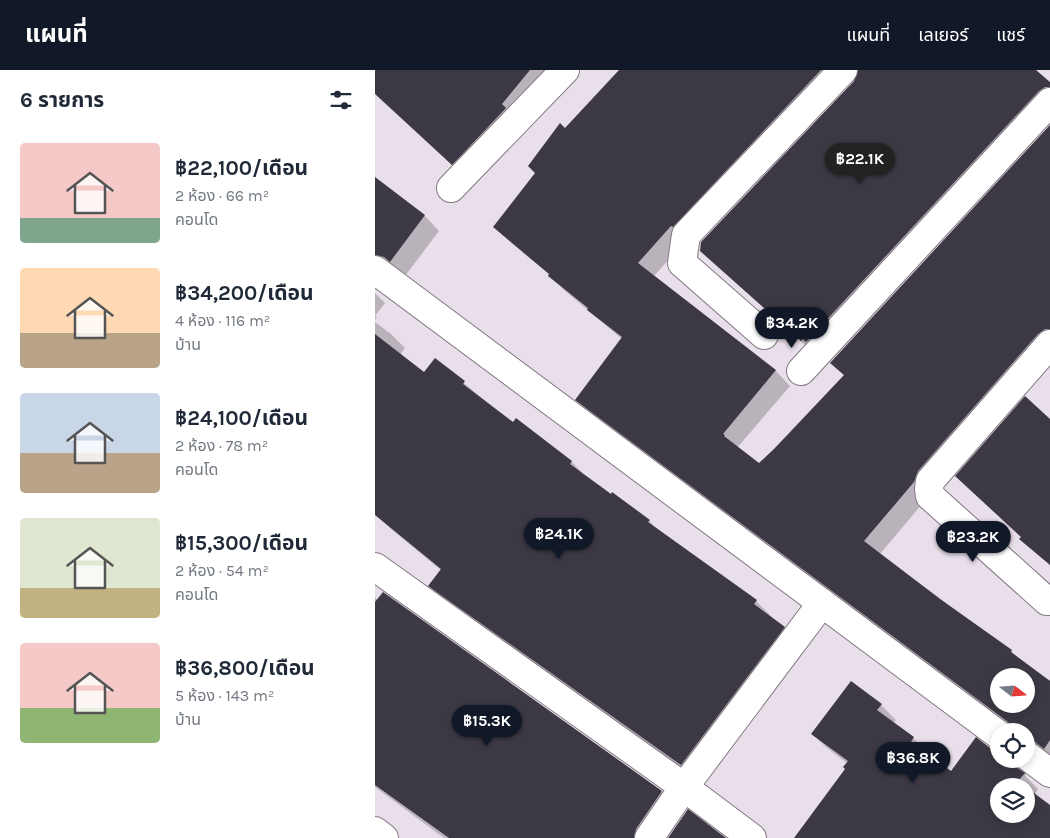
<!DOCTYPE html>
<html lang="th">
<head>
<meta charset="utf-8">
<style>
  :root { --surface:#fff; --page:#f6f6f7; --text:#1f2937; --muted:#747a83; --accent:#111827 }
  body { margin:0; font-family:Karla,"Noto Sans Thai",sans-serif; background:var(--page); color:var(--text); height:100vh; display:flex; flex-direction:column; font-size:19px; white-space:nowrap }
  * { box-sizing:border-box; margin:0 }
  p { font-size:16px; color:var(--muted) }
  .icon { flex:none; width:28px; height:28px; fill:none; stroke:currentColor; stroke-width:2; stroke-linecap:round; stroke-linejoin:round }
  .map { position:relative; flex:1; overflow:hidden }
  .side { display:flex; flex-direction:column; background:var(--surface); width:375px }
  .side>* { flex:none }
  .needle { width:32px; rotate:107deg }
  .tools { position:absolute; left:615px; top:598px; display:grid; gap:10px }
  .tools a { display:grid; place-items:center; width:45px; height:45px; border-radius:50%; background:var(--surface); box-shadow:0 2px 8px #0003; font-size:25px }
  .price { position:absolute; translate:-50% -42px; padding:0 11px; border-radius:18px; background:var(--accent); color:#fff; font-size:16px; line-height:32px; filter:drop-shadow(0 1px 2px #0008) }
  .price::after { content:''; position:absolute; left:50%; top:30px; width:15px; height:11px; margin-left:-8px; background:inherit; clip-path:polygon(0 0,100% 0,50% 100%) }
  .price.on { background:#222; color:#fff }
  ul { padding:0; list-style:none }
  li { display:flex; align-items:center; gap:15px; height:125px; padding:0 20px }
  li span { display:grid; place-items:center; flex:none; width:140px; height:100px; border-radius:5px; color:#555 }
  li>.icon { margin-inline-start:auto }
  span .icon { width:60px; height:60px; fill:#fffc; stroke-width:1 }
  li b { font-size:21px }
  h2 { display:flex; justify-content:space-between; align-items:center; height:60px; padding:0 20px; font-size:21px }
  header { display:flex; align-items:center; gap:30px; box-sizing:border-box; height:70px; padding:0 25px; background:var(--accent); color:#fff }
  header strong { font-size:24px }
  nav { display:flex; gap:28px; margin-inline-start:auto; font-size:18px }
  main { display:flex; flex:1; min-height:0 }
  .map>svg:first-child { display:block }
  .shadow { fill:#0003; fill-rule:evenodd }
  .building { fill:#3c3944; fill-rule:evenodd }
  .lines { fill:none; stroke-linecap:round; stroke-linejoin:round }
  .minor-casing { stroke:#817882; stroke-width:30 }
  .minor { stroke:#fff; stroke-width:28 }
</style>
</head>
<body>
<header>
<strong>แผนที่</strong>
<nav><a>แผนที่</a><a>เลเยอร์</a><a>แชร์</a></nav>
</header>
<main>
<section class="side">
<h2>6 รายการ<svg class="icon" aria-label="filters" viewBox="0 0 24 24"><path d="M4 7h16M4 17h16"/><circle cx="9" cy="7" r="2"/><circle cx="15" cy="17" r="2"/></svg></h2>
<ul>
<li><span style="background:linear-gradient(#f6c9c9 75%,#7fa58c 0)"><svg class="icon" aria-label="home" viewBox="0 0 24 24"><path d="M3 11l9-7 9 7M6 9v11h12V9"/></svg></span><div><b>฿22,100/เดือน</b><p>2 ห้อง · 66 m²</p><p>คอนโด</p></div></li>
<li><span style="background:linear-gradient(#ffd9b3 65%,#b9a48a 0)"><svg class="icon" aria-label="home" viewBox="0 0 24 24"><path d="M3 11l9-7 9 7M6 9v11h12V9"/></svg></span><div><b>฿34,200/เดือน</b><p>4 ห้อง · 116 m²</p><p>บ้าน</p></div></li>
<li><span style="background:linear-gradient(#c9d6e8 60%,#b9a48a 0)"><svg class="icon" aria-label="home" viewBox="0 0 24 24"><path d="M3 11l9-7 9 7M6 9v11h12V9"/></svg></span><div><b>฿24,100/เดือน</b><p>2 ห้อง · 78 m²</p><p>คอนโด</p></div></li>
<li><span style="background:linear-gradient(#dfe7d0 70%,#c2b280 0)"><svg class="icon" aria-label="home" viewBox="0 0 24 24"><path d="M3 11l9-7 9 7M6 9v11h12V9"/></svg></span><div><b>฿15,300/เดือน</b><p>2 ห้อง · 54 m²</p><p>คอนโด</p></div></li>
<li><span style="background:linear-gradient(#f6c9c9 65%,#8fb573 0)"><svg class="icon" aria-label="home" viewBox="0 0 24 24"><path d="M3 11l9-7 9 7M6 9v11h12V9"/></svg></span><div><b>฿36,800/เดือน</b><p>5 ห้อง · 143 m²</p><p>บ้าน</p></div></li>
</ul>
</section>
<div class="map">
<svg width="675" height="768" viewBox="0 0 675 768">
  <rect width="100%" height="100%" fill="#e9dfea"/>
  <g class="shadow">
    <polygon points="7,0 180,0 91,108 0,23 0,8"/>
    <path d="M245,0H464L279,206L401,301L415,316L362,378L384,395L470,306L456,293L675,56V282L505,484L636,581L645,590L673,611L675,609V687L650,698L651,707L663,719L659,725L675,736V768H434L471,699L472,693L452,678L437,664L506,635L521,650L518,653L538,668L553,683L552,685L576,702L624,689H651V661H640L217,344L202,330L247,269L189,220L175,205L135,172L120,157L162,103L190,60ZM624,606H651V634H624ZM624,716H651V744H624Z"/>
    <polygon points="484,0 659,0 675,14 675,41 441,285 326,180 480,12"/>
    <polygon points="0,108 50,146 64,161 30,206 0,211"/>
    <polygon points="0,220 0,223 10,233 0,246 2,247 0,250"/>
    <polygon points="0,252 16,264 30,278 25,285 49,304 60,289 138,354 141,349 197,392 211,407 237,425 238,424 274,451 284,461 381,531 396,546 395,547 409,558 424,572 321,709 70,531 55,516 67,501 16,459 1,445"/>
    <polygon points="8,523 287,722 302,737 281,768 69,768 0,717 0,527 3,530"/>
  </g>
  <g class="building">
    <polygon points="0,0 155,0 127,34 131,38 77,95 0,24"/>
    <path d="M244,0H446L298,157L296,156L263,193L401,300L348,364L350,365L349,366L384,393L399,379L469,305L455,293L675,55V259H670L663,264L543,401L539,412L489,471L565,529L637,580L636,582L675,611V670L669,679L660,672L651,670V661H639L633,652L200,330L247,267L212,240L213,238L173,206L174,204L118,157L160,103L153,96L185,53L190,58ZM624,606H651V634H624Z"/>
    <polygon points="483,0 661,0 675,12 675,17 670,17 664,21 431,272 428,269 426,271 325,181 326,172 479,11"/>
    <polygon points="0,107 50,145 15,192 9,187 0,185"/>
    <polygon points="0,264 49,302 60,288 90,311 88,314 138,352 141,348 197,391 195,394 236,424 237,422 275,450 273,452 382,530 379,534 410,557 306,695 53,516 66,499 0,445"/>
    <polygon points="650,326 675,349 675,495 644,469 646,467 580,406"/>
    <polygon points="8,522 287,721 261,759 259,768 74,768 0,715 0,532"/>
    <polygon points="476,611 507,634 502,640 539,667 536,672 576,701 601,667 615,678 624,680 624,689 636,689 641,697 650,703 643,711 650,716 624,716 624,744 651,744 651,717 675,735 675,768 419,768 470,699 468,697 473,691 436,664"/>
    <polygon points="313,739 351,768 293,768"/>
  </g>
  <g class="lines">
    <defs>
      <g id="minor">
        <polyline points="76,118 190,0"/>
        <polyline points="0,200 624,665"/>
        <polyline points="389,265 307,193 311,165 468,0"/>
        <polyline points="675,274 555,411 554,419 555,426 672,531 675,531"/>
        <polyline points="426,301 675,32"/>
        <polyline points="0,497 309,717 377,768"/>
        <polyline points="651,685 675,703"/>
        <polyline points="0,761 9,768"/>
        <polyline points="274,768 309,717 447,533"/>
      </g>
    </defs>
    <use href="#minor" class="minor-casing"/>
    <use href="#minor" class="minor"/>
  </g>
</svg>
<div class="tools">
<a><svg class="needle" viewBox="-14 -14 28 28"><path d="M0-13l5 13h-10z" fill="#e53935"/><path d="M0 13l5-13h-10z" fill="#747a83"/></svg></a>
<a><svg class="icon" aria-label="locate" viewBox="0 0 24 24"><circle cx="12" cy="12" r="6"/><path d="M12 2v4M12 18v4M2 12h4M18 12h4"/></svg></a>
<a><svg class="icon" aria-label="layers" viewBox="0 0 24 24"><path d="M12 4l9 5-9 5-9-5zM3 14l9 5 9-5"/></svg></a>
</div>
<b class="price on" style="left:485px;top:115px">฿22.1K</b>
<b class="price" style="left:417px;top:279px">฿34.2K</b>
<b class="price" style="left:184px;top:490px">฿24.1K</b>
<b class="price" style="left:598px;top:493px">฿23.2K</b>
<b class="price" style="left:112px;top:677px">฿15.3K</b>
<b class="price" style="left:538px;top:714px">฿36.8K</b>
</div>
</main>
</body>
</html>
